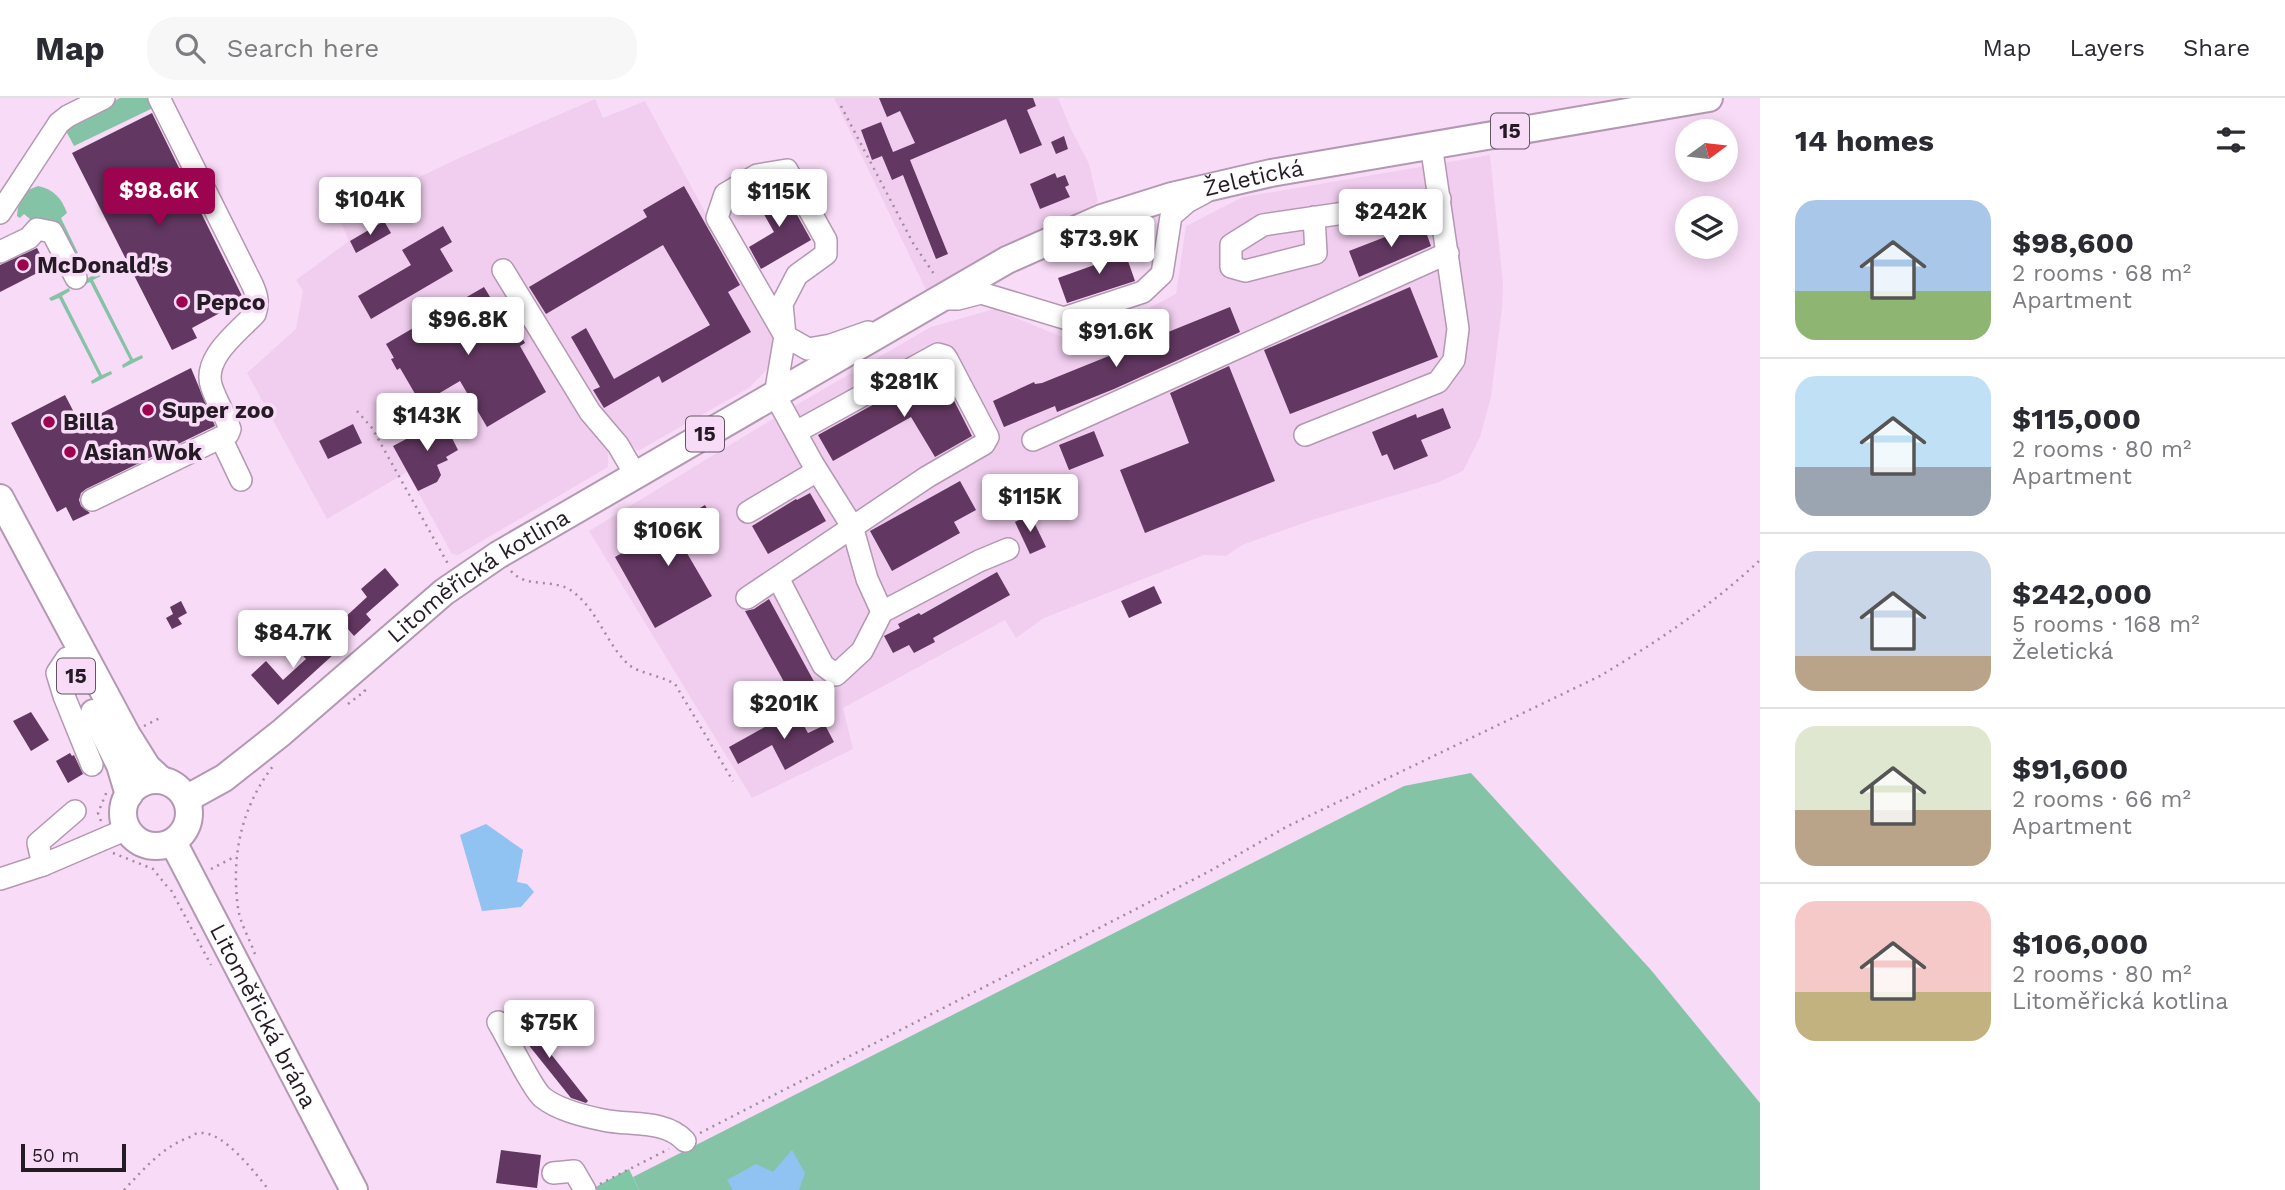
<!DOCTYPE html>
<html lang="en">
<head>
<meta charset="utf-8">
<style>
  :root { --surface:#fff; --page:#f7f7f7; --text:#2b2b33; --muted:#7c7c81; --line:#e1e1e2; --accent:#9c0450 }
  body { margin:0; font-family:"Work Sans",sans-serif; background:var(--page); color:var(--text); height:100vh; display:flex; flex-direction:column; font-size:26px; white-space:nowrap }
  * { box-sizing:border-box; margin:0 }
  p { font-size:23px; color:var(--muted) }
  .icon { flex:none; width:38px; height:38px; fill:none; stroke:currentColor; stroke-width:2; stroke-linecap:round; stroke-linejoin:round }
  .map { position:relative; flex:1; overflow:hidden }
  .panel { display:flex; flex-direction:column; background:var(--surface); width:525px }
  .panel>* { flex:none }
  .needle { width:46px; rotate:75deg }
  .tools { position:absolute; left:1675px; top:21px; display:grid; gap:14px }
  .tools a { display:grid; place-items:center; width:63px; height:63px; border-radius:50%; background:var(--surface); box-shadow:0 4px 18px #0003; font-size:35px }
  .scale { position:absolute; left:21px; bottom:18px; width:105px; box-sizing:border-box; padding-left:7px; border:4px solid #251b25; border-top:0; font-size:19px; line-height:24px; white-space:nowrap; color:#251b25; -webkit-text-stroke:5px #f8dbf6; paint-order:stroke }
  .price { position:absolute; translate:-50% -60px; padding:0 16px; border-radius:7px; background:#fff; color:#222; font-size:23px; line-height:46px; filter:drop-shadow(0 2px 4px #0008) }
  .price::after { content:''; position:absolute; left:50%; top:42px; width:21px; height:16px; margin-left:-10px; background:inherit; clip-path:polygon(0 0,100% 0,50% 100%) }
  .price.current { background:var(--accent); color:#fff }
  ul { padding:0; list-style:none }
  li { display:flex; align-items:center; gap:21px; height:175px; padding:0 35px }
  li+li { border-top:2px solid var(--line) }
  li span { display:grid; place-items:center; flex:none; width:196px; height:140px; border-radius:21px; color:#555 }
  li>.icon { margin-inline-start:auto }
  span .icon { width:84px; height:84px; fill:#fffc; stroke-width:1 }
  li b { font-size:30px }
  h2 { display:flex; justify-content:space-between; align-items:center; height:84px; padding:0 35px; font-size:30px }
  header { display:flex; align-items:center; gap:42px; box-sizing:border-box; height:98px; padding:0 35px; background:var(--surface); border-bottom:2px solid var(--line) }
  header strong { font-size:33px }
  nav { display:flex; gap:38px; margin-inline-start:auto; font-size:24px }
  .search { width:490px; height:63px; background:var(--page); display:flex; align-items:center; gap:18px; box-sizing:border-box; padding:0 24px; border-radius:28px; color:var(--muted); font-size:26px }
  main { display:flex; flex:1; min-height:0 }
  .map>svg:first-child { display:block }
  .built { fill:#f1ceef }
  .green { fill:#85c3a6 }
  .forest { fill:#80c7a6 }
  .water { fill:#90c2f2 }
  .building { fill:#623761 }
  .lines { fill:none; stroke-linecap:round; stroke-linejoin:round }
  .minor-casing { stroke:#b398b2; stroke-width:24 }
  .major-casing { stroke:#b398b2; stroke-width:30 }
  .path { stroke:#a08b9f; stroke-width:2.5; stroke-dasharray:2 5; stroke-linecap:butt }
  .minor { stroke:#fff; stroke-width:21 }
  .major { stroke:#fff; stroke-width:26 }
  .poi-dot { fill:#9c0450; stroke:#f8dbf6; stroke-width:2.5 }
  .labels { text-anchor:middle; stroke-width:7; stroke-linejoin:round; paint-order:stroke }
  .shield { fill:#f8dbf6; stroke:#645564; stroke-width:2 }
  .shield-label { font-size:21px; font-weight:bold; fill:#251b25 }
  .street-label { font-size:23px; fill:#251b25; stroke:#f8dbf6 }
  .poi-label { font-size:23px; font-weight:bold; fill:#251b25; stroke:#f8dbf6; text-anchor:start }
</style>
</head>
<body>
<header>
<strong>Map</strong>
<div class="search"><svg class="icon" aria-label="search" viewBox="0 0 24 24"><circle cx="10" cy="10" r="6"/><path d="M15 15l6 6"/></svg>Search here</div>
<nav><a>Map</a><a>Layers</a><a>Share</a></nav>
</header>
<main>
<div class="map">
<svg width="1760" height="1092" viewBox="0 0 1760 1092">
  <rect width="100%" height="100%" fill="#f8dbf6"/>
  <g class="built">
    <polygon points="834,0 1058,0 1071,31 1089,66 1098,104 926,192"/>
    <polygon points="595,1 603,20 645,3 775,243 774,264 749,290 638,353 625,342 608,352 608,369 458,457 452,456 407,374 327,421 247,275 296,231 303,193 296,182 349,143 338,118 457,61"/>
    <polygon points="1490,57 1503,185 1502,210 1491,299 1480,339 1463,373 1439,384 1315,421 1242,447 1226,458 1204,457 1044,520 1016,540 1005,522 843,610 853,651 752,700 589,433 784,314 931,229 994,211 1072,243 1107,232 1176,196 1186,128 1243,99"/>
  </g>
  <g class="green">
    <polygon points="120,0 147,0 155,9 74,48 65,31 74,24"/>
    <path d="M38,88C54,91 62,101 67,115L61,120L78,155L73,157L27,125L30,121L24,116L20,120L17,118C19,101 21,94 38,88Z"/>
    <polygon points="100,174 101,178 93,182 133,261 142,257 143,260 123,270 122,267 130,262 90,184 82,188 80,184"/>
    <polygon points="69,190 70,193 62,198 102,277 111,273 112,276 92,286 91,283 99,278 59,200 51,203 49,200"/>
    <polygon points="1471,675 1651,872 1760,1005 1760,1092 639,1092 633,1079 1404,688"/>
  </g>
  <polygon class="forest" points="629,1071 639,1092 590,1092"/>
  <g class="water">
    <polygon points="486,726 523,752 517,784 527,786 534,794 521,809 482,813 460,737"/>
    <polygon points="792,1052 805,1075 799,1092 733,1092 727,1082 756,1066 773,1074"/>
  </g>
  <g class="building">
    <polygon points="879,0 1033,0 1036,8 1027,12 1042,47 1020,56 1006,21 910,62 948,156 936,161 903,77 892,82 882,58 872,62 861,32 881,24 893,54 915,45 900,13 887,19"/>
    <polygon points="152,15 244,202 192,230 197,240 172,252 72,55"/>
    <polygon points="1064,38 1068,51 1056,56 1051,44"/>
    <polygon points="1055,75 1057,80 1065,77 1069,87 1065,89 1070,99 1040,111 1030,86"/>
    <polygon points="684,88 740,187 728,194 751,234 662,285 659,278 604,310 593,292 600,289 571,239 586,230 614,281 710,227 663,147 546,216 529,189 647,119 643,112"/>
    <polygon points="781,88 811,142 761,171 749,149 774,134 756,102"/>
    <polygon points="1429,122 1431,135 1427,137 1431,148 1359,179 1349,153"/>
    <polygon points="384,123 391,135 356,155 350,143"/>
    <polygon points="443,128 452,144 440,151 453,173 371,221 358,198 411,167 402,152"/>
    <polygon points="1130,147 1135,161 1128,163 1135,183 1067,205 1058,180 1111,161 1109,155"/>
    <polygon points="37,150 47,170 0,194 0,167"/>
    <polygon points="484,189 506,225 512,222 525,245 520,248 546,294 487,329 460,283 421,306 400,270 397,272 391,261 394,260 386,246 415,229 412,223 437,208 441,214"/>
    <polygon points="1410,189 1438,259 1290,316 1264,252"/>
    <polygon points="1230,209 1240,234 1114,291 1057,314 1055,308 1004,329 993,303 1034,284 1035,286 1042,285"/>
    <polygon points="1229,268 1275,383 1145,435 1120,372 1189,345 1170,295"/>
    <polygon points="191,270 215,328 86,391 81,395 79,402 81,408 90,415 73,423 66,409 57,414 11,325 65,297 80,326"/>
    <polygon points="938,271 972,338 935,359 911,319 833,363 818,337"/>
    <polygon points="1443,310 1451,330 1421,342 1428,358 1394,372 1387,356 1382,358 1372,334 1416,316 1417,320"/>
    <polygon points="448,319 453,330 448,332 458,352 446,359 448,362 437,367 441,377 437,384 418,393 393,348"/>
    <polygon points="353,326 362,345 328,361 319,343"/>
    <polygon points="1094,333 1104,358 1069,372 1059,347"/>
    <polygon points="960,383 976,412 954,424 960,435 892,473 870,433"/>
    <polygon points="810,395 826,423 768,456 752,428 796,401 797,402"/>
    <polygon points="705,407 718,431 684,450 712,498 655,530 615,459"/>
    <polygon points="1030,416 1046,449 1030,456 1015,424"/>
    <polygon points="385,470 399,487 366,516 371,522 354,538 341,523 367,499 361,491"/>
    <polygon points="997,474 1010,497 933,540 935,544 914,555 909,547 893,555 884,538 900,530 898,526 919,515 921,517"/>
    <polygon points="1154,488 1162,505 1129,520 1121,503"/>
    <polygon points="769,501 817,589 794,602 745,513 754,511"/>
    <polygon points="181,503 187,515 178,520 182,526 172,531 166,520 173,516 170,509"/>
    <polygon points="301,536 312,549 320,541 334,556 278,607 251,577 266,563 283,582 306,561 291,545"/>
    <polygon points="795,612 808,635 825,627 834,644 785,672 772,647 738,666 729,649"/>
    <polygon points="31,614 49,642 31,653 13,623"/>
    <polygon points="70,655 72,658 74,657 83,676 68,685 56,663"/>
    <polygon points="521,918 588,1003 586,1005 571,1000 523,940 513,924"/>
    <polygon points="501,1052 541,1057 537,1090 496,1085"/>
  </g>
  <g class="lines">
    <defs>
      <g id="minor">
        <polyline points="0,115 59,25 68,18 104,0"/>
        <polyline points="1314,119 1316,155 1245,173 1231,169 1231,147 1263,127 1440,101"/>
        <polyline points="0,154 29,140 37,131 52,134 76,180"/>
        <polyline points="503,172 590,314 618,347 635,376"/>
        <polyline points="946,201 958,201 981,195 1064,220 1143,194 1162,176 1171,118 1187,104 1204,95"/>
        <polyline points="868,234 831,247 808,251 785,238 782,206 797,177 826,156 826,142 787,72 757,77 725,96 717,120 785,238 775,297 813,366 852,428 867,481 882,514"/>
        <polyline points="1305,337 1438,284 1454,262 1458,231 1431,46"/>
        <polyline points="221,340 241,382"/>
        <polyline points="1033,342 1448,155"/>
        <path d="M92,402L228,336L230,331C225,317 217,304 212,290C201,261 237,235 255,216C259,204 257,197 252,186L159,0"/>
        <polyline points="748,414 817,373"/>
        <polyline points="778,480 823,567 836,577 862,553 882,514 979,463 1008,451"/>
        <polyline points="747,500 927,379 984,346 988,339 947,261 945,258 938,256 796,334"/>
        <polyline points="67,560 57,575 64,598 92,667"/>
        <polyline points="43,767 38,745 75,713"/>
        <polyline points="0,781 43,767 127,731"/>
        <path d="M498,924C507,939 532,990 542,999C558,1012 583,1018 603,1022C629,1028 665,1021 685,1043"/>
        <polyline points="553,1075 574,1073 585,1092"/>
      </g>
      <g id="major">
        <polyline points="0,400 127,637 147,669 161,682"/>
        <polyline points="94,615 120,667 129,697"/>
        <circle cx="156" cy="715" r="33"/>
        <path id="s1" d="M186,701L224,680L281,635L444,494L498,457L1007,162L1102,120L1172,98L1271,75L1709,0"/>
        <path id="s2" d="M173,744L354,1092"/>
      </g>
    </defs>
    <use href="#minor" class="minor-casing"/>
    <use href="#major" class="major-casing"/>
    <g class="path">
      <polyline points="841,8 913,145 936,179"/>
      <polyline points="357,313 372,330 448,466"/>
      <path d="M511,473C526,491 554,480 572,493C598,512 606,546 629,567C639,575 662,578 675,586L733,683"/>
      <polyline points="348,606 365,593 363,590"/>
      <polyline points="144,628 160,620"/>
      <polyline points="101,723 98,715 107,693"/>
      <polyline points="113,755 153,771 170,792"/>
      <polyline points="211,771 236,758"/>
      <polyline points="171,792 211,867"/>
      <path d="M255,856C250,842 240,825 238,810C231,758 241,710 273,668"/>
      <path d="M700,1035L1208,774L1286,729L1600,578C1655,545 1714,506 1760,462"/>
      <polyline points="600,1086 669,1051"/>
      <path d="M124,1092C144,1071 162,1049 190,1039C193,1037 196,1035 200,1035C224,1033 255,1075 269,1092"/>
    </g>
    <use href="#minor" class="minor"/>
    <use href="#major" class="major"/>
  </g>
  <g class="poi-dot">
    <circle cx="23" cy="167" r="7"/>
    <circle cx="182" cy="204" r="7"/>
    <circle cx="148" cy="312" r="7"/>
    <circle cx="49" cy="324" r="7"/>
    <circle cx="70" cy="354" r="7"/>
  </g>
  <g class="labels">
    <g class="shield">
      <rect x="1491" y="15.5" width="38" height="35" rx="5"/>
      <rect x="686" y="318.5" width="38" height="35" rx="5"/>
      <rect x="57" y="560.5" width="38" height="35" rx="5"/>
    </g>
    <g class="shield-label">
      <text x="1510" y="40">15</text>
      <text x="705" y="343">15</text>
      <text x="76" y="585">15</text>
    </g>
    <g class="street-label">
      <text dy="8" stroke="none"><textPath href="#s1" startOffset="1246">Želetická</textPath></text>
      <text dy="8" stroke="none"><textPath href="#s1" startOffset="369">Litoměřická kotlina</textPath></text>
      <text dy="8" stroke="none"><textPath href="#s2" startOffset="196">Litoměřická brána</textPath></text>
    </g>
    <g class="poi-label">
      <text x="37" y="175">McDonald's</text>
      <text x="196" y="212">Pepco</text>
      <text x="162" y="320">Super zoo</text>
      <text x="63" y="332">Billa</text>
      <text x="84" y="362">Asian Wok</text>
    </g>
  </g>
</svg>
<div class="tools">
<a><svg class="needle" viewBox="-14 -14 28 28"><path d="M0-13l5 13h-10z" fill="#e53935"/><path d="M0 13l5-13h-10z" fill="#7c7c81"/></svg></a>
<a><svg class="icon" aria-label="layers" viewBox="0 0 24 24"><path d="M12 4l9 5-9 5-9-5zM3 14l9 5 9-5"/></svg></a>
</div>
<div class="scale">50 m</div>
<b class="price current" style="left:159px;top:130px">$98.6K</b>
<b class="price" style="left:779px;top:131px">$115K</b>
<b class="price" style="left:370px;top:139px">$104K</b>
<b class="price" style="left:1391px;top:151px">$242K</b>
<b class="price" style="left:1099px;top:178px">$73.9K</b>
<b class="price" style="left:468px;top:259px">$96.8K</b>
<b class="price" style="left:1116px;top:271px">$91.6K</b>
<b class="price" style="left:904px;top:321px">$281K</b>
<b class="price" style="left:427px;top:355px">$143K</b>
<b class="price" style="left:1030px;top:436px">$115K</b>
<b class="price" style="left:668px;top:470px">$106K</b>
<b class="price" style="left:293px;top:572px">$84.7K</b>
<b class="price" style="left:784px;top:643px">$201K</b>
<b class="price" style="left:549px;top:962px">$75K</b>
</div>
<section class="panel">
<h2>14 homes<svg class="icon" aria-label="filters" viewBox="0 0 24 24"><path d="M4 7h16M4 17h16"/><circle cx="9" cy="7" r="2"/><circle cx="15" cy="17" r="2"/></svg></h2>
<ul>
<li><span style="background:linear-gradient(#a9c7e8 65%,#8fb573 0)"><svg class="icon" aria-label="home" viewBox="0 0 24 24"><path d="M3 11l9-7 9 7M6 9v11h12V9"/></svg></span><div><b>$98,600</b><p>2 rooms · 68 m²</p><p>Apartment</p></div></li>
<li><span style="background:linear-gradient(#bfe0f5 65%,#9aa5b1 0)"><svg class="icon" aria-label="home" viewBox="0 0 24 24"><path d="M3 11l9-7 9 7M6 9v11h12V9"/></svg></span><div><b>$115,000</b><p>2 rooms · 80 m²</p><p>Apartment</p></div></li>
<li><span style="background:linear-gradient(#c9d6e8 75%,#b9a48a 0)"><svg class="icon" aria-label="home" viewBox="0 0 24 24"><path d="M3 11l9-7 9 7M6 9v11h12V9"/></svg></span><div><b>$242,000</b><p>5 rooms · 168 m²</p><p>Želetická</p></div></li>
<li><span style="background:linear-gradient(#dfe7d0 60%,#b9a48a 0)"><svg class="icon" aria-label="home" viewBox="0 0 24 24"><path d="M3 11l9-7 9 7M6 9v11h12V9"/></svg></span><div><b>$91,600</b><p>2 rooms · 66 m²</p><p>Apartment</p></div></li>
<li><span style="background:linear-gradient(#f6c9c9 65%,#c2b280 0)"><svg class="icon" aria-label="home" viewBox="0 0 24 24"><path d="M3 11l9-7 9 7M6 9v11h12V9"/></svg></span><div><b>$106,000</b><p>2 rooms · 80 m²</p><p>Litoměřická kotlina</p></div></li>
</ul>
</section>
</main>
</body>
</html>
